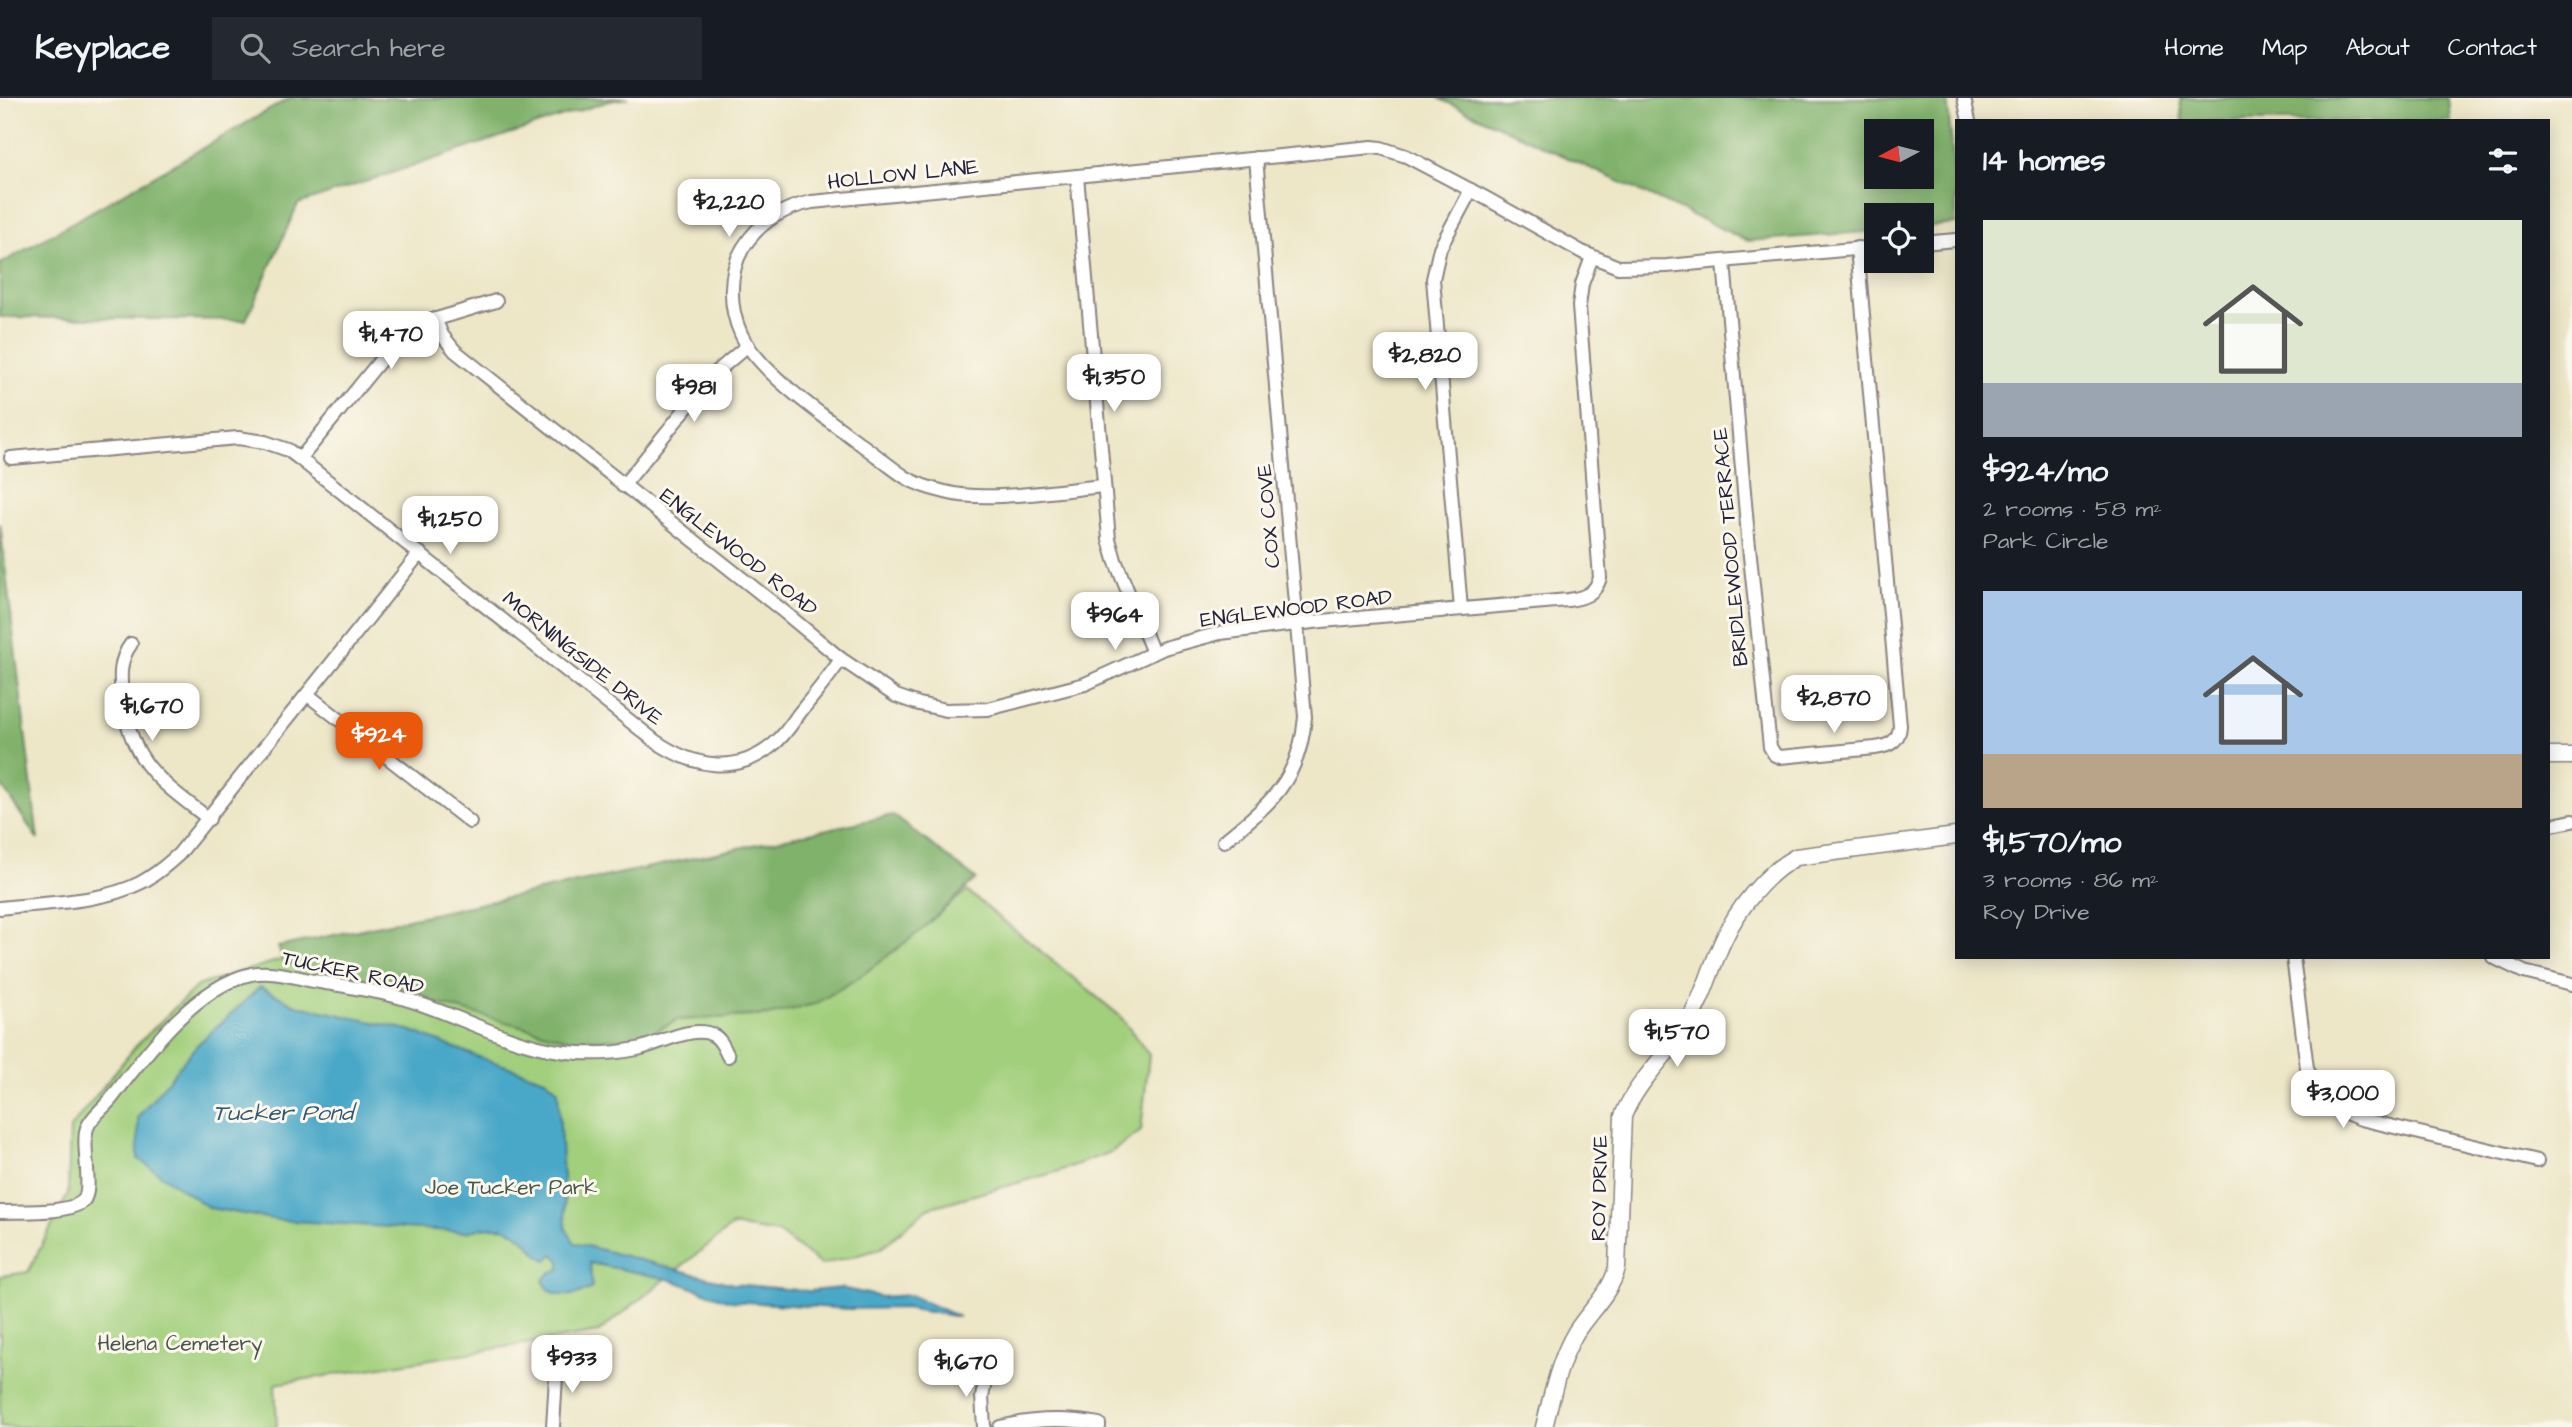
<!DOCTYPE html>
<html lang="en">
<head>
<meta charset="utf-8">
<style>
  :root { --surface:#171b24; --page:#242831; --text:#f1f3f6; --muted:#9ea1a6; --line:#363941; --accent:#ea580c }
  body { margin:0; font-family:"Architects Daughter",sans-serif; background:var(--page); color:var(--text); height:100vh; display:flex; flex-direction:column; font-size:26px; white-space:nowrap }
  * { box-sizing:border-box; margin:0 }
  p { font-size:23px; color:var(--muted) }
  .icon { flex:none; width:38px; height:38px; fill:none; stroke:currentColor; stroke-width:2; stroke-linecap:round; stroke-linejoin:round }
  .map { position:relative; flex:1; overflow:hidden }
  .side { position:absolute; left:1955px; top:21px; width:595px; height:840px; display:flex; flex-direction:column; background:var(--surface); border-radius:0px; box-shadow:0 4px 18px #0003 }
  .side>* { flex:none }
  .needle { width:46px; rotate:263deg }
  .fabs { position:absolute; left:1864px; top:21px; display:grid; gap:14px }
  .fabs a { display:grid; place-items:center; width:70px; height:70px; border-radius:0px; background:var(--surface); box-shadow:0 4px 18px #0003; font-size:35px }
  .price { position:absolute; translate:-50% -60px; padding:0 16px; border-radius:14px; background:#fff; color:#222; font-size:23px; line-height:46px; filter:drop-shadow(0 2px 4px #0008) }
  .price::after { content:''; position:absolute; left:50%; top:42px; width:21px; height:16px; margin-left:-10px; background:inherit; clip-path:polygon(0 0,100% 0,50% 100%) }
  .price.active { background:var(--accent); color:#fff }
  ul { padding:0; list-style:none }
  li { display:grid; align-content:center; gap:14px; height:371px; padding:0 28px }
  li span { display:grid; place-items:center; height:217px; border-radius:0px; color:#555 }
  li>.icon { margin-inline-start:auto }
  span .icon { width:126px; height:126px; fill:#fffc; stroke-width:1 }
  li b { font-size:30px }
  h2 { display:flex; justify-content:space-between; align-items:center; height:84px; padding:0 28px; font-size:30px }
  header { display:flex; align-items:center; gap:42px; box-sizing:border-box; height:98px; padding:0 35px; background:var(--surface); border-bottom:2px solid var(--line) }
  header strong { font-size:33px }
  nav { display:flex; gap:38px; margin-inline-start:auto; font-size:24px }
  .search { width:490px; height:63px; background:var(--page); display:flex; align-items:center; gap:18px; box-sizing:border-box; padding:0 24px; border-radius:0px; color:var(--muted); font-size:26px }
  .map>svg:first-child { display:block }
  .green { fill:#a2cf7c; stroke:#62785c; stroke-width:2 }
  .forest { fill:#81b26c; stroke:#526a54; stroke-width:2; fill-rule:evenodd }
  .water { fill:#48a7c7; stroke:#356481; stroke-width:2 }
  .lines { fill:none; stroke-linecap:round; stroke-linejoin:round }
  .minor-casing { stroke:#888481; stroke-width:16 }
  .tertiary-casing { stroke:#888481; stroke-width:19 }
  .minor { stroke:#fff; stroke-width:12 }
  .tertiary { stroke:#fff; stroke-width:16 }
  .labels { text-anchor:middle; stroke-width:6; stroke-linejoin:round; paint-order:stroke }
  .street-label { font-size:21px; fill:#22223b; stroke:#fbf7ec }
  .park-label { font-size:21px; fill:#48564e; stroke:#fbf7ec }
  .water-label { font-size:23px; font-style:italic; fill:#315773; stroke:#fbf7ec }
</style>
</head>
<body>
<header>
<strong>Keyplace</strong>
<div class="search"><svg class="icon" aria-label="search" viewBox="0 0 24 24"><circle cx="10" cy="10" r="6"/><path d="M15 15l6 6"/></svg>Search here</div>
<nav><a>Home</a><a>Map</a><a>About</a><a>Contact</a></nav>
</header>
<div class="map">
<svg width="2572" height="1329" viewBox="0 0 2572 1329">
  <rect width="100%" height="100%" fill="#fbf7ec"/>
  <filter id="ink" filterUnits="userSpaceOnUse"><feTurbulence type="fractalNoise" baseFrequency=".0143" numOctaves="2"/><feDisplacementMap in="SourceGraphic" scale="14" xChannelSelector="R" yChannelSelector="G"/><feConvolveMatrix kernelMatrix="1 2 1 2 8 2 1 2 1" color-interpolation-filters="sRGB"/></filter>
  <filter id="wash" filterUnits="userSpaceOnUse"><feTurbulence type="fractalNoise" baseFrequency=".00686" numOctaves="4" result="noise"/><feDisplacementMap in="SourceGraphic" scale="28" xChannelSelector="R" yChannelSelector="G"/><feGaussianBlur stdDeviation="1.57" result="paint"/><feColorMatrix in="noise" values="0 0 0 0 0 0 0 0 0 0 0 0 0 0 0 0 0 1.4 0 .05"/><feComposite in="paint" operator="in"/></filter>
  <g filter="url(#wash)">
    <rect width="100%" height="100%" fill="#ede6c7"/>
    <polygon class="green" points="967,793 1120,918 1149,957 1141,1033 1111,1054 1056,1074 928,1110 880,1151 821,1167 779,1135 732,1128 599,1234 275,1286 277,1329 0,1329 0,1178 28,1174 68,1096 70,1030 136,948 197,888 283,861 470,914 639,941 677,922 768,917 861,878"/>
    <g class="forest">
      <polygon points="290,0 629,0 609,3 298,106 246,222 0,219 0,166"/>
      <path d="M1438,0H1947L1956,90V126L1922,129V117H1876V133L1748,143ZM1922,33V79H1876V33Z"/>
      <polygon points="2180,0 2449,0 2451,23 2182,23"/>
      <polygon points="0,425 38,742 0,685"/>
      <polygon points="893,717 976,781 919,834 861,878 815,906 768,917 677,922 639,941 569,941 284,864 278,849"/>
    </g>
    <path class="water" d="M260,889L296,907L409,932L476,958L545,981L558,992L566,1131L575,1145L733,1186L809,1193L841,1190L882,1199L910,1197L959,1219L905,1210L849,1211L730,1203L668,1181L590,1165L592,1190C576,1198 552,1204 543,1182L551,1174L560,1171V1163L553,1156L547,1162L542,1160C511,1129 511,1123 466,1134L278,1122L209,1110L138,1061V1019L196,948Z"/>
  </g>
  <g filter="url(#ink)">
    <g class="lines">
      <defs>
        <g id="minor">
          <polyline points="1964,0 1969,23"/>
          <polyline points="1077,78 1109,441 1115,462 1153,555"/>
          <polyline points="1922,145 1956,142"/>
          <path d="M1724,164L1748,439L1770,649L1775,657L1780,659L1875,650C1890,648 1899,643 1900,628L1857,150"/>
          <path d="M435,221L442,237L455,253L783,513L841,561L896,598L919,606L946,612L988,611L1085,586L1164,550L1220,535L1322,523L1568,502C1584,500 1595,496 1600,480L1579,208L1582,186L1592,159"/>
          <path d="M11,360L238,340L265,344L288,352L300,361L655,643C693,669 736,678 774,646C784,638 791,627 798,617C813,598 828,581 841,561"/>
          <polyline points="300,361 401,237 420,226 496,203"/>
          <polyline points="623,388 713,277 748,247"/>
          <path d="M1103,388C1061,392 984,405 945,394C932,391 916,386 905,379C890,369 876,357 862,347C828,321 759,275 741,236C729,210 728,175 743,150C759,124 782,110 812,104L1372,49L1381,50L1406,58L1482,98L1582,154L1618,169L1667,168L1876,149"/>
          <polyline points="1461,511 1433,181 1440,150 1471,92"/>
          <path d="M131,546C119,562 120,579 122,597C130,665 159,682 209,721"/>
          <polyline points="308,597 470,724"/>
          <polyline points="2548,728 2572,723"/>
          <path d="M1224,743C1270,706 1300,682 1305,619L1256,60"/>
          <path d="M0,810C43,805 101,805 140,785C154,778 167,767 179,756L420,455"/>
          <path d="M2293,859L2307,970C2316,998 2334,1012 2361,1021L2537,1063"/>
          <polyline points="2493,859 2524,874 2572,886"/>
          <path d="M0,1114C20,1113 69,1116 83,1103C94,1092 81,1048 87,1030C91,1019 103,1011 111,1001C144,958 194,889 251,876C271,872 294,879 314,883C343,888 373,892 402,900C461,917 516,952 579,955C598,956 617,955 637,951C657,947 694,926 713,937C721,941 724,950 728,958"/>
          <polyline points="553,1329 557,1262"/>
          <polyline points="984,1329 982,1299 987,1274"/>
          <path d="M1000,1329C1032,1321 1067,1320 1099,1326V1329"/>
        </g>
        <g id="tertiary">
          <polyline points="2548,658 2572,658"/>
          <path d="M1544,1329C1552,1298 1559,1262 1576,1234C1590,1212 1610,1196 1617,1170L1623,1018C1637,983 1668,957 1687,926C1704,899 1710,871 1723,843C1737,811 1766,775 1796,759L1956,738"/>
        </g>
      </defs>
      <use href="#minor" class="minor-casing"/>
      <use href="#tertiary" class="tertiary-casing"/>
      <use href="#minor" class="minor"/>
      <use href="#tertiary" class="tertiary"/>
    </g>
  </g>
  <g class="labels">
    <g class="street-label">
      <text transform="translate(903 76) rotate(-6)" y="7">HOLLOW LANE</text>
      <text transform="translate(1268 418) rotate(-95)" y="7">COX COVE</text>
      <text transform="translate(1730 449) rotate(-95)" y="7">BRIDLEWOOD TERRACE</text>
      <text transform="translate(739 454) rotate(38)" y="7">ENGLEWOOD ROAD</text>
      <text transform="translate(1296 510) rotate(-7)" y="7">ENGLEWOOD ROAD</text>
      <text transform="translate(583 560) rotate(39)" y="7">MORNINGSIDE DRIVE</text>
      <text transform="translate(353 874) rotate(12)" y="7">TUCKER ROAD</text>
      <text transform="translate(1599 1090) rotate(-89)" y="7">ROY DRIVE</text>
    </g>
    <g class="park-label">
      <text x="511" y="1096">Joe Tucker Park</text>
      <text x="180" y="1252">Helena Cemetery</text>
    </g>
    <g class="water-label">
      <text x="283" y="1022">Tucker Pond</text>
    </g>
  </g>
</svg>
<div class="fabs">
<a><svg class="needle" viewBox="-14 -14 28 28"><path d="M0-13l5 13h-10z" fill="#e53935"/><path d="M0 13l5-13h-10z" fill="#9ea1a6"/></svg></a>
<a><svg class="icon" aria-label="locate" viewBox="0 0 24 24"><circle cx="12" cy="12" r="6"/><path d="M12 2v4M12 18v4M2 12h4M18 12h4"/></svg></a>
</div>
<b class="price" style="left:729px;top:141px">$2,220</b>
<b class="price" style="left:391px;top:273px">$1,470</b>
<b class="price" style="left:1425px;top:294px">$2,820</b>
<b class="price" style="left:1114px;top:316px">$1,350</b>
<b class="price" style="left:694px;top:326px">$981</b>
<b class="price" style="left:450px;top:458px">$1,250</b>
<b class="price" style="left:1115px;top:554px">$964</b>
<b class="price" style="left:1834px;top:637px">$2,870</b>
<b class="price" style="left:152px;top:645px">$1,670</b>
<b class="price active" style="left:379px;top:674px">$924</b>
<b class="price" style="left:1677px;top:971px">$1,570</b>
<b class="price" style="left:2343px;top:1032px">$3,000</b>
<b class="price" style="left:572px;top:1297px">$933</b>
<b class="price" style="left:966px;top:1301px">$1,670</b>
<section class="side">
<h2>14 homes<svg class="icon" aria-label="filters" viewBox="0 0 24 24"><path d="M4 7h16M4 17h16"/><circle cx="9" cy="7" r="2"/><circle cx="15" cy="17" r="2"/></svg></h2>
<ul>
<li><span style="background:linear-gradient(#dfe7d0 75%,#9aa5b1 0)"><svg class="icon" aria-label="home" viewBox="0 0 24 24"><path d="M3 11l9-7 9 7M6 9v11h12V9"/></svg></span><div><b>$924/mo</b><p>2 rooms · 58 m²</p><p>Park Circle</p></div></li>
<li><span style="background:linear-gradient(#a9c7e8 75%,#b9a48a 0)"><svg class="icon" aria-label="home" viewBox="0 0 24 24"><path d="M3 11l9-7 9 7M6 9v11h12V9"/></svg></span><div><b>$1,570/mo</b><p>3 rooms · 86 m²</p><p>Roy Drive</p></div></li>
</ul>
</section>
</div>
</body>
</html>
